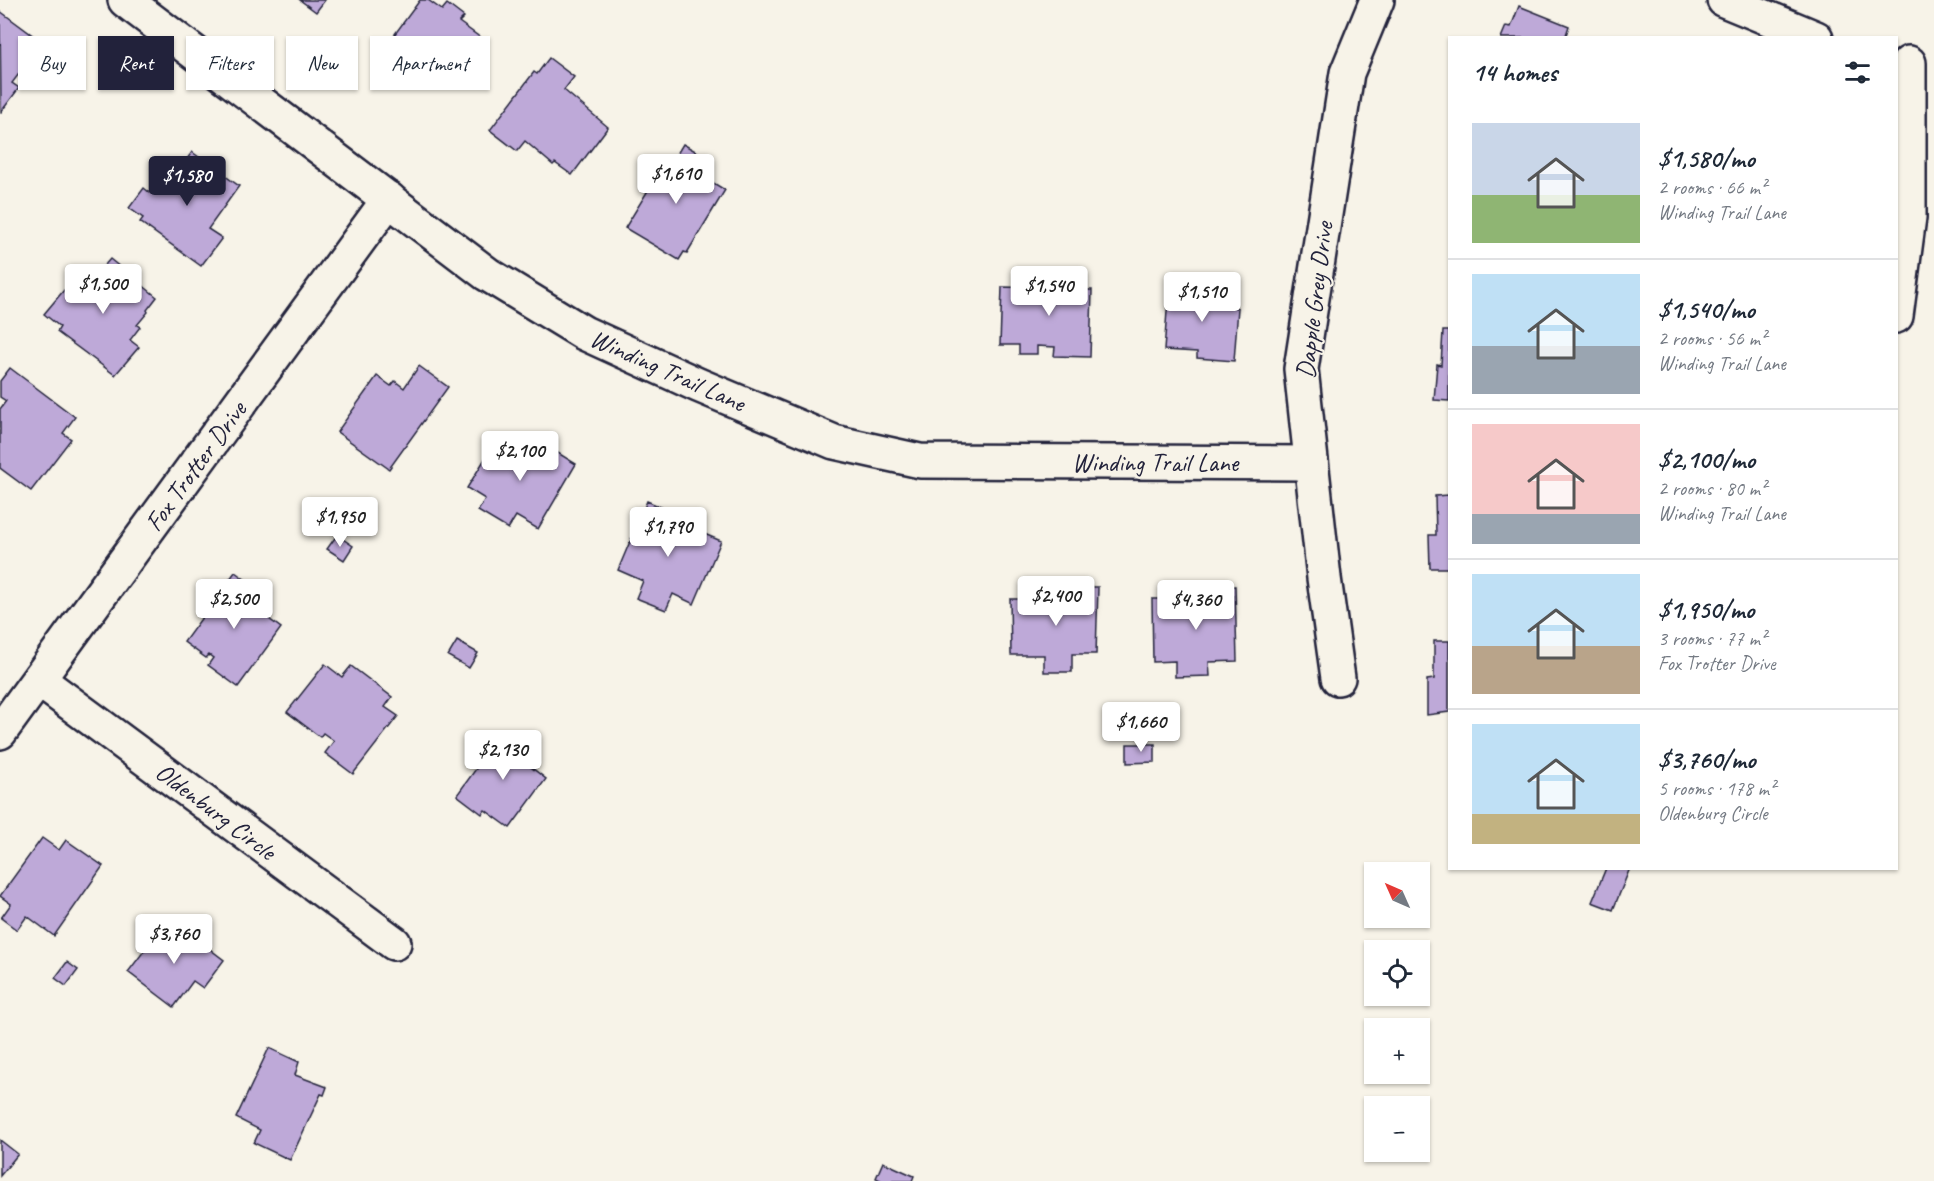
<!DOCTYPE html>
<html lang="en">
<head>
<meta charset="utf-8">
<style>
  :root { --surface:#fff; --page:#f6f6f7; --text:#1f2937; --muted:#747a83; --line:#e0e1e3; --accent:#22223b }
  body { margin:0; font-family:Caveat,sans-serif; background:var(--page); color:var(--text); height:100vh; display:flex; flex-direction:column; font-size:22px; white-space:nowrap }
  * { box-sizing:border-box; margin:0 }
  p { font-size:20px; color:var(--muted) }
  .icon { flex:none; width:33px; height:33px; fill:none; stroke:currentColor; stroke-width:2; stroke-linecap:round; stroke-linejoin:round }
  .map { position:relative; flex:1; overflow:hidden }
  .side { position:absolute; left:1448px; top:36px; width:450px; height:834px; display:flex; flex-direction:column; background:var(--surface); border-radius:0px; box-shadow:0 2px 4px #0004 }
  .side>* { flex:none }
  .hud { position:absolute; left:18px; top:36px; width:570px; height:54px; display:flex; gap:12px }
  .needle { width:39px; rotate:315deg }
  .fabs { position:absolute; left:1364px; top:862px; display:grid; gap:12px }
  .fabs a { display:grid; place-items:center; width:66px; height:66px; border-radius:0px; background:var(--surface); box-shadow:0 2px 4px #0004; font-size:30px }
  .price { position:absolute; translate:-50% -51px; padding:0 14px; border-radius:6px; background:#fff; color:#222; font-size:20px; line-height:39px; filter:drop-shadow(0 2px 3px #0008) }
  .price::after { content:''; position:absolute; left:50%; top:36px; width:18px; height:14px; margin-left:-9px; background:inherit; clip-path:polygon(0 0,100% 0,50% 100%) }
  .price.active { background:var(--accent); color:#fff }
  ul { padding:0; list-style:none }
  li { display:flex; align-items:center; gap:18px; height:150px; padding:0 24px }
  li+li { border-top:2px solid var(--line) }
  li span { display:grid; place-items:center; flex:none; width:168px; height:120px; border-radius:0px; color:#555 }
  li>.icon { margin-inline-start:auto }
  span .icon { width:72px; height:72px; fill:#fffc; stroke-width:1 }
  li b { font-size:26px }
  h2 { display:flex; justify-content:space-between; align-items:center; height:72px; padding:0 24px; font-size:26px }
  .pill { padding:0 21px; border-radius:0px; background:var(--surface); box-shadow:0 2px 4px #0004; font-size:21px; line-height:54px }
  .pill.active { background:var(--accent); color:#fff }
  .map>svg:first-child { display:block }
  .building { fill:#bea9d8; stroke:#22223b; stroke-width:1.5 }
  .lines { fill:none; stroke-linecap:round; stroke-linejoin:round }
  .street-casing { stroke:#22223b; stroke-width:38 }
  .street { stroke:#f7f3e8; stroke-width:33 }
  .labels { text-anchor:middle; stroke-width:4.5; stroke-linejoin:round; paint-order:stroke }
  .street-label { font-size:26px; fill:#22223b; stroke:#f7f3e8 }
</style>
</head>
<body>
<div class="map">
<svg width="1934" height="1181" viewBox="0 0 1934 1181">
  <rect width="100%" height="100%" fill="#f7f3e8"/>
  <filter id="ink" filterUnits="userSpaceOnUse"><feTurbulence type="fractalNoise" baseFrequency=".0167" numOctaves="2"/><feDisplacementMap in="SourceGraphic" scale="12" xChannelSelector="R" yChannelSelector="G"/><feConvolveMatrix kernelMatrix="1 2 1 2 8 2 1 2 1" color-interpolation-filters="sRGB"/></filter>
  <g filter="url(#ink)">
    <g class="building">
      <polygon points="300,0 325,0 316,12"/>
      <polygon points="420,0 428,0 442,10 447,4 464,17 459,22 485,41 453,85 430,68 428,70 417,62 414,67 386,46"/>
      <polygon points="1519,6 1569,26 1565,38 1501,38 1506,26 1511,27"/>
      <polygon points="0,11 35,37 23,53 31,58 12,83 19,88 1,112"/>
      <polygon points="549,58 574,77 564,90 608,127 572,175 555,163 553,165 525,141 517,151 490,130 534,72 537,74"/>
      <polygon points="683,144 706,157 697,173 725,190 687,253 684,252 679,260 625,228 669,156 674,159"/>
      <polygon points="192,152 239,186 208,229 222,238 201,266 140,222 143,218 129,208 144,188 150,193 172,163 180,169"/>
      <polygon points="110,259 157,297 147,310 148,312 137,325 140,327 130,340 139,347 115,375 57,332 60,327 44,314 64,290 70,295 91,270 97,274"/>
      <polygon points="1054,273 1083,273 1083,290 1092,290 1090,357 1054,356 1055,347 1037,346 1037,354 1019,354 1019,345 1000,345 1002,287 1054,288"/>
      <polygon points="1169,286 1233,290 1231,307 1238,308 1234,361 1197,358 1197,352 1164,350"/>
      <polygon points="1443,331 1449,331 1449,401 1434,400 1437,364 1441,365"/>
      <polygon points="419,366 448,387 389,469 337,432 377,376 391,386 395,381 404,388"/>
      <polygon points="10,368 75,417 63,433 71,439 31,491 0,468 0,409 6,401 0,397 0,381"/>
      <polygon points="499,436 516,446 520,439 536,449 532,456 537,459 545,445 576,464 538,529 516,516 508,529 478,511 485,499 467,488"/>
      <polygon points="1449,495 1449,568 1430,568 1429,535 1436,535 1435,496"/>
      <polygon points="647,501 679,515 675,525 682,528 683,525 721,541 694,604 673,594 666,610 636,598 643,581 618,570"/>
      <polygon points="337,535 353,546 344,560 327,549"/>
      <polygon points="235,572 268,596 257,610 281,628 238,687 208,665 213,658 209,655 206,658 184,642"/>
      <polygon points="1235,586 1237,661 1209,662 1210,676 1175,677 1175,661 1153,662 1152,599 1168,599 1168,602 1203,601 1202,587"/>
      <polygon points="1059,587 1098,587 1096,654 1072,654 1072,672 1044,672 1044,655 1011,655 1010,599 1059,599"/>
      <polygon points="457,641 478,653 469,668 448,656"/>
      <polygon points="1434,641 1449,641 1449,712 1427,715 1427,680 1434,679"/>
      <polygon points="325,664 342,677 351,666 392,697 385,707 398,716 353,774 325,753 334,741 323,733 320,737 287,712"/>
      <polygon points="510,730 532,747 522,760 546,779 510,828 485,810 482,814 457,795 497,740 501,743"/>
      <polygon points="1127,744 1155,744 1155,762 1127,763"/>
      <polygon points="42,838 59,850 66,840 103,866 54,936 27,916 17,930 1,918 11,904 0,896"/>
      <polygon points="1606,868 1630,868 1613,910 1592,902"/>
      <polygon points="166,922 199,948 203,944 224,960 203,988 193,981 174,1007 128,972"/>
      <polygon points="67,962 78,970 66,986 55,978"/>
      <polygon points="269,1048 299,1062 295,1075 327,1087 324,1095 321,1094 290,1160 254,1143 260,1130 236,1118"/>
      <polygon points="0,1140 18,1154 0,1176"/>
      <polygon points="883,1162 914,1176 912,1181 882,1181 876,1178"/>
    </g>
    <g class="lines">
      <defs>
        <g id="street">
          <polyline points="125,0 487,274 584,333 698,385 834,442 920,461 1311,463"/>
          <polyline points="1724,0 1816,38"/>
          <polyline points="1896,316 1909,217 1909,63"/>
          <polyline points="1338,678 1324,578 1301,369 1347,73 1377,0"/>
          <polyline points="39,680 394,943"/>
          <polyline points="0,732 389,199"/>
        </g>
      </defs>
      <use href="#street" class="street-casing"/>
      <use href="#street" class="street"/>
    </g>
  </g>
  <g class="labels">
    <g class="street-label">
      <text transform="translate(1314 300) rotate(-83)" y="9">Dapple Grey Drive</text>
      <text transform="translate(668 370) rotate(24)" y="9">Winding Trail Lane</text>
      <text x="1155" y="471">Winding Trail Lane</text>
      <text transform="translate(195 466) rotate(-54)" y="9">Fox Trotter Drive</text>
      <text transform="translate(216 811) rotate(37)" y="9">Oldenburg Circle</text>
    </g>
  </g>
</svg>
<div class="fabs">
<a><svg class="needle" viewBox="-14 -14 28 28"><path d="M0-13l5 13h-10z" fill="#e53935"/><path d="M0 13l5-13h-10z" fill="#747a83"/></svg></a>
<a><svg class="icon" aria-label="locate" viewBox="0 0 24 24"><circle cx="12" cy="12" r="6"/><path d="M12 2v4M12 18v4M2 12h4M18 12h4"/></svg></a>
<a>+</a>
<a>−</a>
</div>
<b class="price" style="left:676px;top:205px">$1,610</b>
<b class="price active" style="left:187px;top:207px">$1,580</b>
<b class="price" style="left:103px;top:315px">$1,500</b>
<b class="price" style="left:1049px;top:317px">$1,540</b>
<b class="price" style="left:1202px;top:323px">$1,510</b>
<b class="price" style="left:520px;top:482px">$2,100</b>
<b class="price" style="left:340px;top:548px">$1,950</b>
<b class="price" style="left:668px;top:558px">$1,790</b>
<b class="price" style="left:1056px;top:627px">$2,400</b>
<b class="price" style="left:234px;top:630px">$2,500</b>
<b class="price" style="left:1196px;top:631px">$4,360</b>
<b class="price" style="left:1141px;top:753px">$1,660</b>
<b class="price" style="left:503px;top:781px">$2,130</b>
<b class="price" style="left:174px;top:965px">$3,760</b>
<div class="hud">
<a class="pill">Buy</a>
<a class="pill active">Rent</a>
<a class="pill">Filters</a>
<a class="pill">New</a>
<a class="pill">Apartment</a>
</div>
<section class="side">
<h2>14 homes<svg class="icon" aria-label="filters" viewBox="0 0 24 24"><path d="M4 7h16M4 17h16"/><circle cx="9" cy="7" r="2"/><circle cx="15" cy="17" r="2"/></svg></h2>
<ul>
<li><span style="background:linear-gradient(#c9d6e8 60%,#8fb573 0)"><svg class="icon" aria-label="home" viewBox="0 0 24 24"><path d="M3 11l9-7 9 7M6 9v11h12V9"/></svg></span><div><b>$1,580/mo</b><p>2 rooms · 66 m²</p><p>Winding Trail Lane</p></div></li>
<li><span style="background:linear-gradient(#bfe0f5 60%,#9aa5b1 0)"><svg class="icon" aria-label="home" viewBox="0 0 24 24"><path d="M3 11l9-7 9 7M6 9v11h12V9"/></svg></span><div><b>$1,540/mo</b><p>2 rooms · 56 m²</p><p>Winding Trail Lane</p></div></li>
<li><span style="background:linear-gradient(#f6c9c9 75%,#9aa5b1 0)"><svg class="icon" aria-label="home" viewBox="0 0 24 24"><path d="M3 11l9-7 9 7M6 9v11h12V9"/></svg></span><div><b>$2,100/mo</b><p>2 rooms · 80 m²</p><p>Winding Trail Lane</p></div></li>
<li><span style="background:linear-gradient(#bfe0f5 60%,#b9a48a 0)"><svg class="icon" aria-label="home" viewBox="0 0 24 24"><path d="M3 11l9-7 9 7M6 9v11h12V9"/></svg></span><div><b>$1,950/mo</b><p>3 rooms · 77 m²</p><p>Fox Trotter Drive</p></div></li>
<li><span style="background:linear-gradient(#bfe0f5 75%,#c2b280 0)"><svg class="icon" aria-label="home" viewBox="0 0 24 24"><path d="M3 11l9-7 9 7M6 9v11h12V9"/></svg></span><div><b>$3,760/mo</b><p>5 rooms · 178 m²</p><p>Oldenburg Circle</p></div></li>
</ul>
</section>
</div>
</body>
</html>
